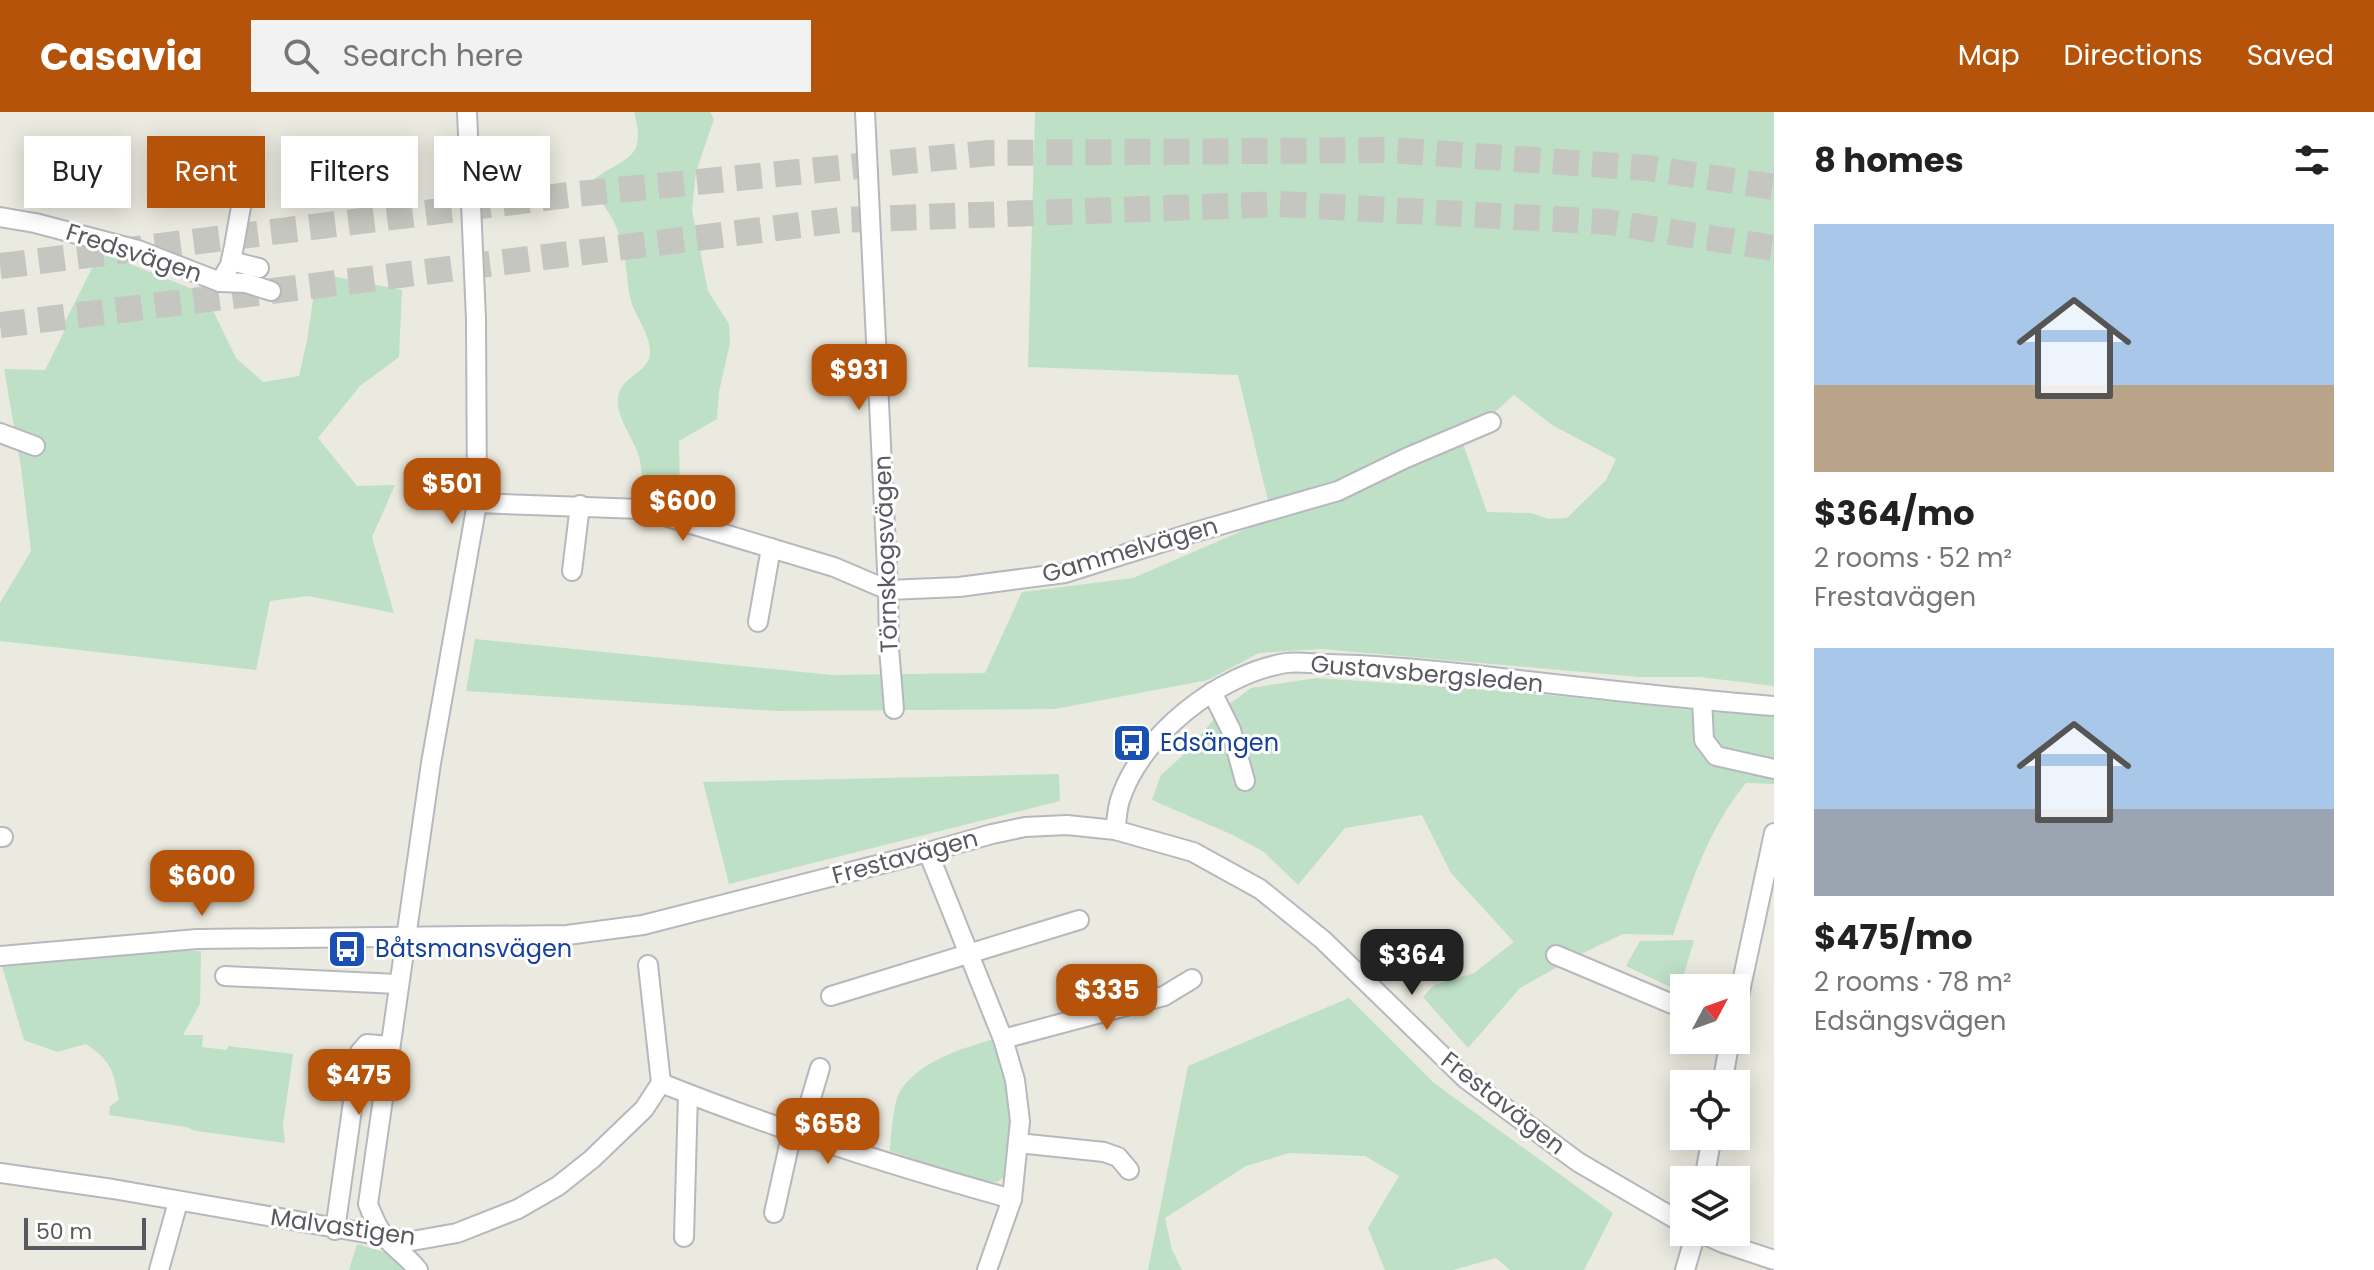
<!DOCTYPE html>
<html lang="en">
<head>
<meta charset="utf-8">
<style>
  :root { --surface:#fff; --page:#f2f2f2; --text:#222; --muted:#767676; --accent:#b45309 }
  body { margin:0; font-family:Poppins,sans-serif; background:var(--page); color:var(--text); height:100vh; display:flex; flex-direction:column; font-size:30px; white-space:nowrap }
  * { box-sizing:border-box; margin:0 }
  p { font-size:26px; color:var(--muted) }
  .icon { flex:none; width:44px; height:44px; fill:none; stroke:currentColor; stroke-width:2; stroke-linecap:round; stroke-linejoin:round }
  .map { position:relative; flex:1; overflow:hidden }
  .drawer { display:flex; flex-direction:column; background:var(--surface); width:600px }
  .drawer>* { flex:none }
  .top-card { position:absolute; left:24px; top:24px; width:760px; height:72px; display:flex; gap:16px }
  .needle { width:52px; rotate:49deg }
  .controls { position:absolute; left:1670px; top:862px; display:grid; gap:16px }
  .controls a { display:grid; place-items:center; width:80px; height:80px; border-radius:0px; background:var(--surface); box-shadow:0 4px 20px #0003; font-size:40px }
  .scale { position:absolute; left:24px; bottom:20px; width:122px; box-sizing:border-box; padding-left:8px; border:4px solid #585a5f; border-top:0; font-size:22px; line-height:28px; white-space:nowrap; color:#585a5f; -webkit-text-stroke:6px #fff; paint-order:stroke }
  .price { position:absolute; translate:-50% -68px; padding:0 18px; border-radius:16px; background:var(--accent); color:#fff; font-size:26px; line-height:52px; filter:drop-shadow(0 2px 4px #0008) }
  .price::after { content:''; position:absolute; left:50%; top:48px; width:24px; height:18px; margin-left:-12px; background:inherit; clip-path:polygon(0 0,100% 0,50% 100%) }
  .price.current { background:#222; color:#fff }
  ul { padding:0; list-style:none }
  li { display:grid; align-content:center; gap:16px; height:424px; padding:0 40px }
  li span { display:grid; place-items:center; height:248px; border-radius:0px; color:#555 }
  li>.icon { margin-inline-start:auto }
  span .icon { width:144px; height:144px; fill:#fffc; stroke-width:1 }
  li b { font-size:34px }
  h2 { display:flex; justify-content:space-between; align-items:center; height:96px; padding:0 40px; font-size:34px }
  .pill { padding:0 28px; border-radius:0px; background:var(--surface); box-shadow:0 4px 20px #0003; font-size:28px; line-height:72px }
  .pill.current { background:var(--accent); color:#fff }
  header { display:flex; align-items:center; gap:48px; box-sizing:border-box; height:112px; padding:0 40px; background:var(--accent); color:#fff }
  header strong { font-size:38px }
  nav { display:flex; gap:44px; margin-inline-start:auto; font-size:28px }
  .search { width:560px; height:72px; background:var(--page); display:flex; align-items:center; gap:20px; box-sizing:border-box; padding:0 28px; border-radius:0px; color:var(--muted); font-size:30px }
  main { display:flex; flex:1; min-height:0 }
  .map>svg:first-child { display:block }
  .green { fill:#bee0c6; fill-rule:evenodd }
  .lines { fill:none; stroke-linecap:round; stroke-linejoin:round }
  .highway-tunnel { stroke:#c6c6c0; stroke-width:26; stroke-dasharray:26 13; stroke-linecap:butt }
  .minor-casing { stroke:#b7b8be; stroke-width:22 }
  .minor { stroke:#fff; stroke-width:18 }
  .labels { text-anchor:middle; stroke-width:6; stroke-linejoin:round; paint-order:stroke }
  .street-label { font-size:24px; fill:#585a5f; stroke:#fff }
  .transit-label { font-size:24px; fill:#164399; stroke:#fff; text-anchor:start }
</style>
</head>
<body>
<header>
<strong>Casavia</strong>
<div class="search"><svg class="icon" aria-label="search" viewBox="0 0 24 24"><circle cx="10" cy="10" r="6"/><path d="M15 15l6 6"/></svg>Search here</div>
<nav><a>Map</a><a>Directions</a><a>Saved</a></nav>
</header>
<main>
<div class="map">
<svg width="1774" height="1158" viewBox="0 0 1774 1158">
  <rect width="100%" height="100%" fill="#eaeae0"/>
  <g class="green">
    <path d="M634,0H710L714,7L696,60L692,98L708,179L729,212L730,231L719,280L717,307L679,329L680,385L678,399L660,394L643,386C642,374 642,360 640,349C636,329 619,311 618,291C616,264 649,263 650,241C651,224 636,205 631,189C626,169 627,147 621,128C616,110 605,94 594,80V67C626,44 647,48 634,0Z"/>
    <path d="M1035,0H1774V574L1700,565H1639L1321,537L1259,541L1208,568L1055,597L777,599L466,579L475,527L832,563L985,561L1022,480L1133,466L1272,406L1238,263L1028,255ZM1514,283L1552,313L1616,347L1606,368L1567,406L1549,407L1531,401L1487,400L1462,329Z"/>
    <polygon points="100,140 205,182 236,246 263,270 299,264 307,229 317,161 402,178 399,245 360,274 318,326 357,374 395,373 372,425 394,501 308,484 270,489 256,558 0,529 0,491 31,439 21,355 4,257 45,258 64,220 65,210"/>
    <path d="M1317,566L1519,580L1702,599L1774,602V672L1746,671C1709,716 1692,769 1673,823L1623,822L1579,843L1520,876L1468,936L1423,885L1434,873L1474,861L1514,830L1451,761L1422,703L1345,716L1298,773L1264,740L1233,723L1152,688L1161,663L1181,645L1223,597L1251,576Z"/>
    <polygon points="1059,662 1060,689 729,772 703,670"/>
    <polygon points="1694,828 1679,879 1626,854 1640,829"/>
    <path d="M125,839H201L200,892L183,923H203L202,935L227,938L228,934L293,942L283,1013L285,1031L196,1019L186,1015L109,1003L110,994L119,988C113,958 112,950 86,932L57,940L24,928L2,854Z"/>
    <polygon points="1349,886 1434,971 1613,1101 1584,1158 1510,1158 1496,1146 1453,1158 1385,1158 1368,1116 1399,1064 1365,1044 1289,1041 1246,1054 1165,1106 1172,1138 1182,1158 1148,1158 1188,954"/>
    <path d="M997,926L1013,997L1004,1065L997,1070L978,1069L890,1039C891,1024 893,987 902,976C924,947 964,936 997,926Z"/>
    <polygon points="357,1132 391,1142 411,1158 349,1158"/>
  </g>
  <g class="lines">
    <g class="highway-tunnel">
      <polyline points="0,154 577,82 989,41 1391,38 1647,56 1774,75"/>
      <polyline points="0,213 841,108 1280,92 1608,110 1774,136"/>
    </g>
    <defs>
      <g id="minor">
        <polyline points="865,0 888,478 889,536 894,597"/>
        <polyline points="0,105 35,111 138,138 220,170 246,171 271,179"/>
        <polyline points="231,149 259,156"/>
        <polyline points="220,170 230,153 234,134 242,89 238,79 239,64"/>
        <polyline points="0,321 35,334"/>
        <polyline points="477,391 641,397 834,455 888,478 959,475 1065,461 1192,421 1338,379 1406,346 1491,310"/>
        <polyline points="572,459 580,393"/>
        <polyline points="758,510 771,436"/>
        <polyline points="1212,580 1231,618 1245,669"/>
        <polyline points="1702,588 1704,628 1716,644 1774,657"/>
        <path d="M1115,718C1117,708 1117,697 1120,688C1141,623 1219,562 1286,551C1299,549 1314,552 1328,552C1374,553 1421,557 1467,562C1569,574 1671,586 1774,594"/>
        <polyline points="0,725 3,725"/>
        <polyline points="928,740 1003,927 1015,968 1020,1009 1012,1087 987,1158"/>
        <polyline points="1556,843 1684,897"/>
        <polyline points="0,844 197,827 567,823 643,813 928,740 992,722 1025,715 1067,713 1115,718 1193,740 1260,777 1323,828 1466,967 1578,1050 1684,1112"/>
        <polyline points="225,864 398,872"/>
        <polyline points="831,884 1079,808"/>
        <polyline points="1736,898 1774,721"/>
        <polyline points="1003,927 1164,884 1192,867"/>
        <path d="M661,971C776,1017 893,1054 1012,1087"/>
        <polyline points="1722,972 1730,928"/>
        <polyline points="800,1023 820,956"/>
        <polyline points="1018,1031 1104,1040 1118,1045 1129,1058"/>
        <polyline points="0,1061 113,1077 412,1129 457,1121 518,1097 558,1074 592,1047 644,997 661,971 648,853"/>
        <polyline points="1704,1068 1712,1024"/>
        <polyline points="774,1101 792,1020"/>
        <polyline points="335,1118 360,940 367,932 390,934"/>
        <polyline points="1699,1120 1723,1131 1774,1148"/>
        <polyline points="684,1125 688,982"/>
        <polyline points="159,1158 178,1090"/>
        <path d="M418,1158C409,1146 396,1138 386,1126C377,1117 373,1104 368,1092L431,651L477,391L476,207L467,0"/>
        <polyline points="1685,1158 1696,1120"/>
      </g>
    </defs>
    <use href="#minor" class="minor-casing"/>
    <use href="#minor" class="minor"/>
  </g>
  <defs>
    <symbol id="bus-square" viewBox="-11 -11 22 22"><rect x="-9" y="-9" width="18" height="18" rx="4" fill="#1a4fb4" stroke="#fff"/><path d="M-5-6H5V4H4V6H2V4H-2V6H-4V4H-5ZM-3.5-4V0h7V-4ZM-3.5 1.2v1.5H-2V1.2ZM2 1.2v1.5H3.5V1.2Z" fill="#fff"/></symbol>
  </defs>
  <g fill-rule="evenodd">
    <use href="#bus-square" x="1110" y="609" width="44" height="44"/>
    <use href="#bus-square" x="325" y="815" width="44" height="44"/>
  </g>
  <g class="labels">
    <g class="street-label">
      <text transform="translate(134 141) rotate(18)" y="8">Fredsvägen</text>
      <text transform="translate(1130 438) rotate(-16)" y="8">Gammelvägen</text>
      <text transform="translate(886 442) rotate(-92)" y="8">Törnskogsvägen</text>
      <text transform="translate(1427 562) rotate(5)" y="8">Gustavsbergsleden</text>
      <text transform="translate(905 745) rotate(-15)" y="8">Frestavägen</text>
      <text transform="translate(1503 991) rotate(38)" y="8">Frestavägen</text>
      <text transform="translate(343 1115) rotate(8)" y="8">Malvastigen</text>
    </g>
    <g class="transit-label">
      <text x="1160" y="639">Edsängen</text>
      <text x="375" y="845">Båtsmansvägen</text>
    </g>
  </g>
</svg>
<div class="controls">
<a><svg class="needle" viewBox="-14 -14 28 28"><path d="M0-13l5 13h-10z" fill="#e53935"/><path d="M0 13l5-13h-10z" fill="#767676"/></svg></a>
<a><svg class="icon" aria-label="locate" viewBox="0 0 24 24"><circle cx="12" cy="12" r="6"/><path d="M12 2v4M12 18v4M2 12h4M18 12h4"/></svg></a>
<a><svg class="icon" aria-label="layers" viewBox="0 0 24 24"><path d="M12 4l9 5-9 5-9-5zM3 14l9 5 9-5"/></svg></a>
</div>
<div class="scale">50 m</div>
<b class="price" style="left:859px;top:300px">$931</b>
<b class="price" style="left:452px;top:414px">$501</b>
<b class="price" style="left:683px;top:431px">$600</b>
<b class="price" style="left:202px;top:806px">$600</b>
<b class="price current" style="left:1412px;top:885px">$364</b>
<b class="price" style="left:1107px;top:920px">$335</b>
<b class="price" style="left:359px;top:1005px">$475</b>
<b class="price" style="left:828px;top:1054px">$658</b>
<div class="top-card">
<a class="pill">Buy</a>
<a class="pill current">Rent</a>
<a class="pill">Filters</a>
<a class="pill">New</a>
</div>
</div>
<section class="drawer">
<h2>8 homes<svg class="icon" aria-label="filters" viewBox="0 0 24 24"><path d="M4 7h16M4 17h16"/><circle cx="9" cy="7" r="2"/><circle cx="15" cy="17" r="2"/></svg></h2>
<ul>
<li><span style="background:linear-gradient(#a9c7e8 65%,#b9a48a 0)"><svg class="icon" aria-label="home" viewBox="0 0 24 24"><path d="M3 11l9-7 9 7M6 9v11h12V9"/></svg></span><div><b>$364/mo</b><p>2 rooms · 52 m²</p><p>Frestavägen</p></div></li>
<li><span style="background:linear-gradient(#a9c7e8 65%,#9aa5b1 0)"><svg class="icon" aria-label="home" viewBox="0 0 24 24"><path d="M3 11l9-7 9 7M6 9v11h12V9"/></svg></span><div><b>$475/mo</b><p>2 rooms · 78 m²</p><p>Edsängsvägen</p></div></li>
</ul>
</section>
</main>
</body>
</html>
